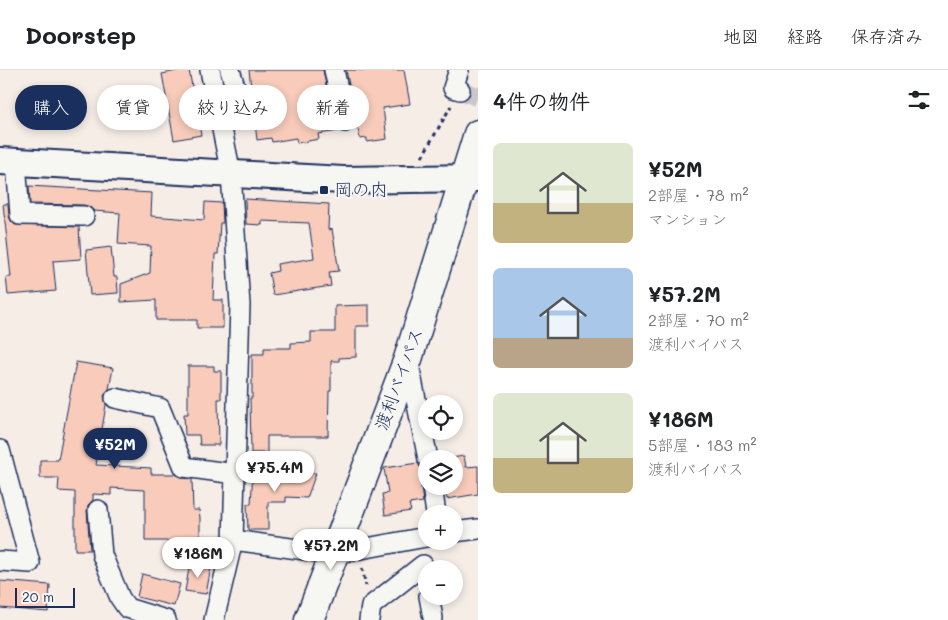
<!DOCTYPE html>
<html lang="ja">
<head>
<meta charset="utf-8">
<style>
  :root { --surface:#fff; --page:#f2f2f2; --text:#202124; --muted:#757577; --line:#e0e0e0; --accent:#1b2f5e }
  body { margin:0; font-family:Mali,"Klee One",sans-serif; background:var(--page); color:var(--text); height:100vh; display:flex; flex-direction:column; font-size:19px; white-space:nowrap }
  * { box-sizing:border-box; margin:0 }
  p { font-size:16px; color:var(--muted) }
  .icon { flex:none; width:28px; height:28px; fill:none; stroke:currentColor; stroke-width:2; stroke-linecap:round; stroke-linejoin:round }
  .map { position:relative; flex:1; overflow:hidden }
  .details { display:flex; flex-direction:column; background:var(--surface); width:470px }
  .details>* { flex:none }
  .hud { position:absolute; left:15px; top:15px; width:388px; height:45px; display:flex; gap:10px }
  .controls { position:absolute; left:418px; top:325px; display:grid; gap:10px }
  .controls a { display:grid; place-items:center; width:45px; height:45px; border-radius:50%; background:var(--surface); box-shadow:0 2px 8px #0003; font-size:25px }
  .scale { position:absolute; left:15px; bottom:12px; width:60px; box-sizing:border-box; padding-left:5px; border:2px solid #1b2f5e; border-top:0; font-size:14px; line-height:18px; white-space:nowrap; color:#1b2f5e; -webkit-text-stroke:4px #f6f6f2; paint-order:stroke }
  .price { position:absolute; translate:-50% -42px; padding:0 11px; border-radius:18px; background:#fff; color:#222; font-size:16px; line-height:32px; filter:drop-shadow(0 1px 2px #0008) }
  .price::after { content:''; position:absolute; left:50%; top:30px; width:15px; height:11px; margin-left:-8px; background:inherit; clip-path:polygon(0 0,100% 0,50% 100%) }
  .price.on { background:var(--accent); color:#fff }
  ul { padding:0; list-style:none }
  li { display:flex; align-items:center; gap:15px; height:125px; padding:0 15px }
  li span { display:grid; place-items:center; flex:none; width:140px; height:100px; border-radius:8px; color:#555 }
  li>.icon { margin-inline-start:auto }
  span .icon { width:60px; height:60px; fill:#fffc; stroke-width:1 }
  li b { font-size:21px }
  h2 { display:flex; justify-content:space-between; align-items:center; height:60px; padding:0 15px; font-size:21px }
  .pill { padding:0 18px; border-radius:22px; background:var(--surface); box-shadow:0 2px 8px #0003; font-size:18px; line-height:45px }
  .pill.on { background:var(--accent); color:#fff }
  header { display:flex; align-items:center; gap:30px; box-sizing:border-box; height:70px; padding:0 25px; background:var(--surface); border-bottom:1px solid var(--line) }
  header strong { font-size:24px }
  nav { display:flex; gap:28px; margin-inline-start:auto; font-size:18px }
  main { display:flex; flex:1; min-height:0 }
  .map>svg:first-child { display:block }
  .building { fill:#f8cbba; stroke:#1b2f5e }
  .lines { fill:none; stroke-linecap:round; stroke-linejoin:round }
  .street-tunnel { stroke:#cac7cc; stroke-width:19; stroke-dasharray:19 9; stroke-linecap:butt }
  .street-casing { stroke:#1b2f5e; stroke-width:22 }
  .secondary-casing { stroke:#1b2f5e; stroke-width:30 }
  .highway-casing { stroke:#1b2f5e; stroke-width:31 }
  .path { stroke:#1b2f5e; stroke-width:3; stroke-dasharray:4 4; stroke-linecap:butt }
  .street { stroke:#f6f6f2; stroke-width:19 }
  .secondary { stroke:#f6f6f2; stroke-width:26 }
  .highway { stroke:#f6f6f2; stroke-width:28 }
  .poi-dot { fill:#1b2f5e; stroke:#f6f6f2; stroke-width:2 }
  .labels { text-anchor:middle; stroke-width:4.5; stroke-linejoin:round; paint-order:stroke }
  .poi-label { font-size:18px; fill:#1b2f5e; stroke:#f6f6f2; text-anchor:start }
  .street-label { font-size:18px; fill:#1b2f5e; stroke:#f6f6f2 }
</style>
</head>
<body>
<header>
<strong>Doorstep</strong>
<nav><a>地図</a><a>経路</a><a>保存済み</a></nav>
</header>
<main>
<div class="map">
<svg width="478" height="550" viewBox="0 0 478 550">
  <rect width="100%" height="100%" fill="#f6ede7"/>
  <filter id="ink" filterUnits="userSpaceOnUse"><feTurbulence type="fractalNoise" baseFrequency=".02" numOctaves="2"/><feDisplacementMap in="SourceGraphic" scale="10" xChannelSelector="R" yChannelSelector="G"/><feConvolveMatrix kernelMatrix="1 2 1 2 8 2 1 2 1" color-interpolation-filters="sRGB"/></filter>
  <g filter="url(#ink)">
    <g class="building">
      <polygon points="181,0 189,0 201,65 174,70 162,4"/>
      <polygon points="249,0 323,0 334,54 339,61 318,64 319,69 297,73 296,68 272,72 271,68 257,70"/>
      <polygon points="346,0 404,0 410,34 383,38 387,69 367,72 367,68 360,69 358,59 353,59 356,50"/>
      <polygon points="29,116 152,123 151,146 204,150 205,132 222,133 223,153 220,153 218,184 215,184 213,230 223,230 223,258 197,258 197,250 156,250 156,230 121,232 121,214 150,203 151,176 118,174 120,143 94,141 90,137 84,135 30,134"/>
      <polygon points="245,129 329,134 328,160 332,159 339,201 329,202 331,216 273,225 269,203 278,201 277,194 314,188 309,153 262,151 262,155 246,154"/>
      <polygon points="3,134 8,134 9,146 11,151 15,155 79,157 81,189 53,191 56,221 8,225 6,207 11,207"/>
      <polygon points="111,177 114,207 117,207 118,223 90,225 86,180"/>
      <polygon points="369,235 369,256 356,256 356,287 339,288 339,291 331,291 331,321 329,321 328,366 267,366 267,383 251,383 250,328 252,328 252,284 264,284 264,278 291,278 291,273 311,272 311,262 335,262 335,236"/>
      <polygon points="76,292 113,298 109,319 104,326 106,335 96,395 151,398 151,404 176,404 182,408 192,409 193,440 199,440 200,448 200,477 173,477 173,471 145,471 145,420 111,418 111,425 93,424 93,430 88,435 87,441 90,480 75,480 75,422 58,421 59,408 40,408 40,390 58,390"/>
      <polygon points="188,296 214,296 214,301 221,301 221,329 218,329 219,375 200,375 199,365 185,365 184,344 188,344"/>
      <polygon points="464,386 466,397 478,396 478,424 447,429 443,416 454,416 454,389 445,389"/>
      <polygon points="418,393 420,397 426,400 426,407 422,411 421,417 423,432 409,434 411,441 385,445 382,424 388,423 384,398"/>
      <polygon points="253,400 316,403 307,428 286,427 286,432 268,432 268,460 248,460 247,434 251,434"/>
      <polygon points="190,493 211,497 206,524 185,521"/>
      <polygon points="142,504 180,514 174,536 137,527"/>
      <polygon points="0,511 50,515 48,542 0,538"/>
    </g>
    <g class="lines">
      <polyline class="street-tunnel" points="460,20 478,27"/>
      <defs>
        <g id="street">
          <polyline points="210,0 231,104 240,235 233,470 214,550"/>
          <polyline points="230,0 241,36"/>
          <polyline points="334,0 345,52"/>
          <polyline points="459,0 453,18 460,20"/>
          <polyline points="16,92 20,145 84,146"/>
          <polyline points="408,290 428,389"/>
          <polyline points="115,328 160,338 184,397 235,404"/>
          <polyline points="0,380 30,493 0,491"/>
          <polyline points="432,416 436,444"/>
          <polyline points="98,440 102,485 120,528 127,538 166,550"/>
          <polyline points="454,462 478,459"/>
          <polyline points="233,470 334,484 426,467"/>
          <polyline points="429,526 433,548"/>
          <polyline points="369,550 371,536 423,495"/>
        </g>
        <polyline id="secondary" points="0,91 343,110 478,108"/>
        <polyline id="highway" points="309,550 408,289 478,64"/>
      </defs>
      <use href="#street" class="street-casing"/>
      <use href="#secondary" class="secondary-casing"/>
      <use href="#highway" class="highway-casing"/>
      <g class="path">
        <polyline points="422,87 451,36"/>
        <polyline points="362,498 366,516"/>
      </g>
      <use href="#street" class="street"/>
      <use href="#secondary" class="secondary"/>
      <use href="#highway" class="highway"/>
    </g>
  </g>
  <rect class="poi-dot" x="319" y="115" width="10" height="10" rx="2.5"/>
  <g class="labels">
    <g class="poi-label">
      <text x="334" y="126">岡の内</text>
    </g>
    <g class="street-label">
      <text transform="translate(399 309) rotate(-70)" y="6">渡利バイパス</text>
    </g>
  </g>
</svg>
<div class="controls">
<a><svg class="icon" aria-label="locate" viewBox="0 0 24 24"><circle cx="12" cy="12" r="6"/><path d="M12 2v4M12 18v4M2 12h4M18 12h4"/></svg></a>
<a><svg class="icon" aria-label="layers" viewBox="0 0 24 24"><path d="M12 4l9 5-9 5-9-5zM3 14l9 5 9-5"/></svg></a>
<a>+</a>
<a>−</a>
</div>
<div class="scale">20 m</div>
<b class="price on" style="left:115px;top:400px">¥52M</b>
<b class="price" style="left:275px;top:423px">¥75.4M</b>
<b class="price" style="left:331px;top:501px">¥57.2M</b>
<b class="price" style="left:198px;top:509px">¥186M</b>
<div class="hud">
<a class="pill on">購入</a>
<a class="pill">賃貸</a>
<a class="pill">絞り込み</a>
<a class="pill">新着</a>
</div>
</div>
<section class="details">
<h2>4件の物件<svg class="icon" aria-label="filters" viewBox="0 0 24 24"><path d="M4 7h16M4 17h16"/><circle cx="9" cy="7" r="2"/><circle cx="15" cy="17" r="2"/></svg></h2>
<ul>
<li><span style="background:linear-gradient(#dfe7d0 60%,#c2b280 0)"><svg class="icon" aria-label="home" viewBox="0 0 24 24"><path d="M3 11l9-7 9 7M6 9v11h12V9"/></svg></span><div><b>¥52M</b><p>2部屋 · 78 m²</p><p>マンション</p></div></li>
<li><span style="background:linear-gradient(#a9c7e8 70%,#b9a48a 0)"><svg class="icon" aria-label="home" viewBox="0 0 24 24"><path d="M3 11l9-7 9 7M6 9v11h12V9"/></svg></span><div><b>¥57.2M</b><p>2部屋 · 70 m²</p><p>渡利バイパス</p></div></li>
<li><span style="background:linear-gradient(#dfe7d0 65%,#c2b280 0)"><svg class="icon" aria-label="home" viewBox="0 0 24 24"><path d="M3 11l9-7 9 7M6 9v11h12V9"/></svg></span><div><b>¥186M</b><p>5部屋 · 183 m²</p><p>渡利バイパス</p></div></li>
</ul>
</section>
</main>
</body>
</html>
